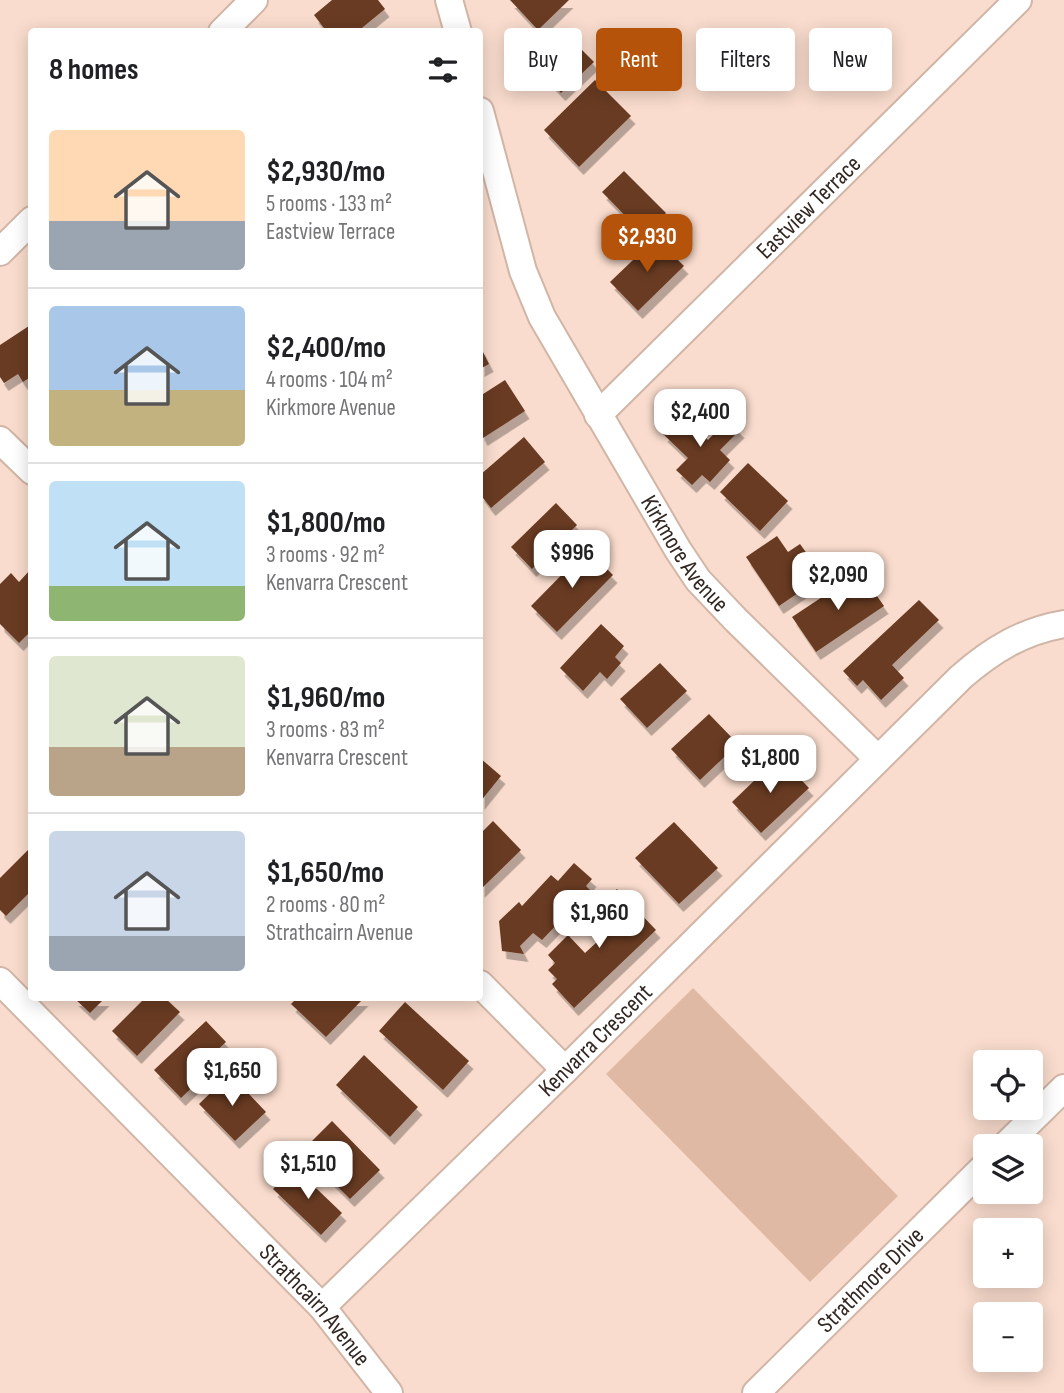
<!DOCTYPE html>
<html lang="en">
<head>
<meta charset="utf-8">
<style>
  :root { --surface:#fff; --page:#f2f2f2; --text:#202124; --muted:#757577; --line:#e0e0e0; --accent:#b45309 }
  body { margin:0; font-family:"Sofia Sans Condensed",sans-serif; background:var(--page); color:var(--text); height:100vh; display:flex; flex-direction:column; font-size:26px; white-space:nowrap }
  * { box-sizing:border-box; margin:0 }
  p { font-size:23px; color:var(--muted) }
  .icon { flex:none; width:38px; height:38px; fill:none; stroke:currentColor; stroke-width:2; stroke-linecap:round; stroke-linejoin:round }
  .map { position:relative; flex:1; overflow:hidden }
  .panel { position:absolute; left:28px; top:28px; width:455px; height:973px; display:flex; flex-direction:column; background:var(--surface); border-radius:7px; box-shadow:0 4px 18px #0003 }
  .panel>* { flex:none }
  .hud { position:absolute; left:504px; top:28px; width:455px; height:63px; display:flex; gap:14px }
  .fabs { position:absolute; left:973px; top:1050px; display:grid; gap:14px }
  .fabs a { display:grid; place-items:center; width:70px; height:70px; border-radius:7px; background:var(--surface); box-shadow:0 4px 18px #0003; font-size:35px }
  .price { position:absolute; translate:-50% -60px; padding:0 16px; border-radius:14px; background:#fff; color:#222; font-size:23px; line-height:46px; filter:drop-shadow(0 2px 4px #0008) }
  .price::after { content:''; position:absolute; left:50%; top:42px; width:21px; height:16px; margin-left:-10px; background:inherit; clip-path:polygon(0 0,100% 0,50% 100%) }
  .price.current { background:var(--accent); color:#fff }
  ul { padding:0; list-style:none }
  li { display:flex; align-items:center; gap:21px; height:175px; padding:0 21px }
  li+li { border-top:2px solid var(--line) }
  li span { display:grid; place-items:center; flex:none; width:196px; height:140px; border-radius:7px; color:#555 }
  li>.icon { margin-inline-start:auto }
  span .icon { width:84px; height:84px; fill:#fffc; stroke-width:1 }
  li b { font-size:30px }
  h2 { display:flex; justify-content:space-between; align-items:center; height:84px; padding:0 21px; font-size:30px }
  .tag { padding:0 24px; border-radius:7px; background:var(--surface); box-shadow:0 4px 18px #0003; font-size:24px; line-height:63px }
  .tag.current { background:var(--accent); color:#fff }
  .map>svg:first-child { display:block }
  .green { fill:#e0b9a5 }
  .building { fill:#693b21; filter:url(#shadow) }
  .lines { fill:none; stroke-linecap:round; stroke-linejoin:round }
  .minor-casing { stroke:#d1b5a6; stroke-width:30 }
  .minor { stroke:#fff; stroke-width:26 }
  .labels { text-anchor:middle; stroke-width:7; stroke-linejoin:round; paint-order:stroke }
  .street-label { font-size:24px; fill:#322722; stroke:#f9dccd }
</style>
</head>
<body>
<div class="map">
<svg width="1064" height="1393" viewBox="0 0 1064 1393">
  <defs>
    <filter id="shadow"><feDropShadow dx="4.5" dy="8" stdDeviation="0" flood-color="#0004"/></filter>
  </defs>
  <rect width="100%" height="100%" fill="#f9dccd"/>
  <polygon class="green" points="693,988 898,1196 810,1282 606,1074"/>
  <g class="building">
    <polygon points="332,0 378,0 385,9 357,32 327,32 314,15"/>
    <polygon points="510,0 569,0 538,30"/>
    <polygon points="560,28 594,62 561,93 528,59"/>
    <polygon points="595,80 631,116 579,167 544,130"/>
    <polygon points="624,171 666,213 644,235 602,192"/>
    <polygon points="656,238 684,266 638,311 610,282"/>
    <polygon points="32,324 32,376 23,382 18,374 4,383 0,377 0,345"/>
    <polygon points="480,346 489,364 480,369"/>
    <polygon points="505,380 525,411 483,438 480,432 480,396"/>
    <polygon points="682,414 708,440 728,419 740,430 720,450 730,460 710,482 702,475 692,485 676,470 688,458 663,434"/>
    <polygon points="524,437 545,462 491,508 480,494 480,475"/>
    <polygon points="748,463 788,501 760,531 720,492"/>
    <polygon points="556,503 577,525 532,569 511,547"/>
    <polygon points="777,536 788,552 800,544 823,576 779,606 746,557"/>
    <polygon points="587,549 613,575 557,632 531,606"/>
    <polygon points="30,570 32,630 19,643 0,624 0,584 11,573 19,582"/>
    <polygon points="860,572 884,606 816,652 792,617"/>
    <polygon points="919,600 939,620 892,665 904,678 881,700 863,680 857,686 843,671"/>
    <polygon points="601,624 624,646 615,657 621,663 607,679 600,672 583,691 560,668"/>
    <polygon points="660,663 687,691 647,728 620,699"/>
    <polygon points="709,714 738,744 700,780 671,749"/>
    <polygon points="779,757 809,788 761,833 732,802"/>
    <polygon points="480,758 501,776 480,802"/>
    <polygon points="493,821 521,850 480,890 480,834"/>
    <polygon points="674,822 718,868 679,904 635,858"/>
    <polygon points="32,846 32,890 6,916 0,910 0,878"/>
    <polygon points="574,863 592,879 586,886 590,890 542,940 533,933 520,946 524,954 502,951 499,921 519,902 522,906 551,875 558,881"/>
    <polygon points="617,889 656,930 574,1008 552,984 557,979 548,970 555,963 548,955 568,935 585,953 611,929 594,911"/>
    <polygon points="74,998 105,998 90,1013"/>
    <polygon points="145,998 165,998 180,1012 137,1056 112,1031"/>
    <polygon points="297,998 364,998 326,1037 291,1004"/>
    <polygon points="405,1002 469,1061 443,1090 379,1031"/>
    <polygon points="206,1021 226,1042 198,1068 205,1075 181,1098 154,1070"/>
    <polygon points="364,1055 418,1107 390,1137 336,1085"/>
    <polygon points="230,1074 266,1112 235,1141 199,1104"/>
    <polygon points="332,1121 380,1170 350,1199 302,1151"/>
    <polygon points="294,1167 342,1213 321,1235 273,1189"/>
  </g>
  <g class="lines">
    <defs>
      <g id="minor">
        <polyline points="449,0 458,32"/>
        <polyline points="222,32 254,0"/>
        <path id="s1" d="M480,111L523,271L542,317L678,550L698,580L736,620L878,759"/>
        <polyline points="0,252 32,220"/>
        <path id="s2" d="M598,415L1018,0"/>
        <polyline points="0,440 32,471"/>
        <path id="s3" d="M0,981L322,1307L389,1393"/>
        <polyline points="480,984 565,1070"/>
        <polyline points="1005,1146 1064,1088"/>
        <path id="s4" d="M322,1307L565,1070L961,677C992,650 1023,631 1064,624"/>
        <path id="s5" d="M756,1393L985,1166"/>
      </g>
    </defs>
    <use href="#minor" class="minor-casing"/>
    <use href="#minor" class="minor"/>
  </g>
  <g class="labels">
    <g class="street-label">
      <text dy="8" stroke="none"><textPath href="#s2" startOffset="296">Eastview Terrace</textPath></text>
      <text dy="8" stroke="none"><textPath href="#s1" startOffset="492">Kirkmore Avenue</textPath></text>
      <text dy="8" stroke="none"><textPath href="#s4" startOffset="382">Kenvarra Crescent</textPath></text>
      <text dy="8" stroke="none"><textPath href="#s5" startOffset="161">Strathmore Drive</textPath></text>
      <text dy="8" stroke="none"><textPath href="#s3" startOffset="452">Strathcairn Avenue</textPath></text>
    </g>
  </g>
</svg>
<div class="fabs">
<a><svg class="icon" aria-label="locate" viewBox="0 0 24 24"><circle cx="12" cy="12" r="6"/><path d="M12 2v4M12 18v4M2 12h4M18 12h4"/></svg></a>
<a><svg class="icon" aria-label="layers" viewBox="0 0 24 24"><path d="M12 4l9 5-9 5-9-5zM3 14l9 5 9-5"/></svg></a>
<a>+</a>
<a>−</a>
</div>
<b class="price current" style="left:647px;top:274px">$2,930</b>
<b class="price" style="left:700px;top:449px">$2,400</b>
<b class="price" style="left:572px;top:590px">$996</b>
<b class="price" style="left:838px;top:612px">$2,090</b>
<b class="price" style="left:770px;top:795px">$1,800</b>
<b class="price" style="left:599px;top:950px">$1,960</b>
<b class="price" style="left:232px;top:1108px">$1,650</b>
<b class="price" style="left:308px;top:1201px">$1,510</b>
<div class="hud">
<a class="tag">Buy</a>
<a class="tag current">Rent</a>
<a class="tag">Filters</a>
<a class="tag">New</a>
</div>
<section class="panel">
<h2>8 homes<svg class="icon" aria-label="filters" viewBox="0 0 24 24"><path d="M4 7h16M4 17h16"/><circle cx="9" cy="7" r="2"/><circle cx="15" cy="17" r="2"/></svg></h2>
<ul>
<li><span style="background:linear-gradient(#ffd9b3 65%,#9aa5b1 0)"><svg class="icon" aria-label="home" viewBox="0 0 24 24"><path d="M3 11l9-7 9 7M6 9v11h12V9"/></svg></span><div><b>$2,930/mo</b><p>5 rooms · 133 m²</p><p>Eastview Terrace</p></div></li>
<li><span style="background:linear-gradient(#a9c7e8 60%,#c2b280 0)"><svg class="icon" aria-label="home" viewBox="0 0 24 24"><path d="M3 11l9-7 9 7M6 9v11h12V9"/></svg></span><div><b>$2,400/mo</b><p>4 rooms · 104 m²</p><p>Kirkmore Avenue</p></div></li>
<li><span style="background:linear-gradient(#bfe0f5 75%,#8fb573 0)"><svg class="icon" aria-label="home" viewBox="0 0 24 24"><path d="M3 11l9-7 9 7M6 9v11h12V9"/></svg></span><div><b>$1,800/mo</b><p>3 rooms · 92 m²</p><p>Kenvarra Crescent</p></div></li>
<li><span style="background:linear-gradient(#dfe7d0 65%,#b9a48a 0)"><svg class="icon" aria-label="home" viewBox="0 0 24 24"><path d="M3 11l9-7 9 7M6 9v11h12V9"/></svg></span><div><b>$1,960/mo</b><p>3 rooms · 83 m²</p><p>Kenvarra Crescent</p></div></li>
<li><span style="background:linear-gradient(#c9d6e8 75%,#9aa5b1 0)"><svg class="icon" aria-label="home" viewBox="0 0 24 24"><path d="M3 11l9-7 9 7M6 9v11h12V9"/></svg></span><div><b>$1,650/mo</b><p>2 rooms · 80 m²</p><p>Strathcairn Avenue</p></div></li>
</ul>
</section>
</div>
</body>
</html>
